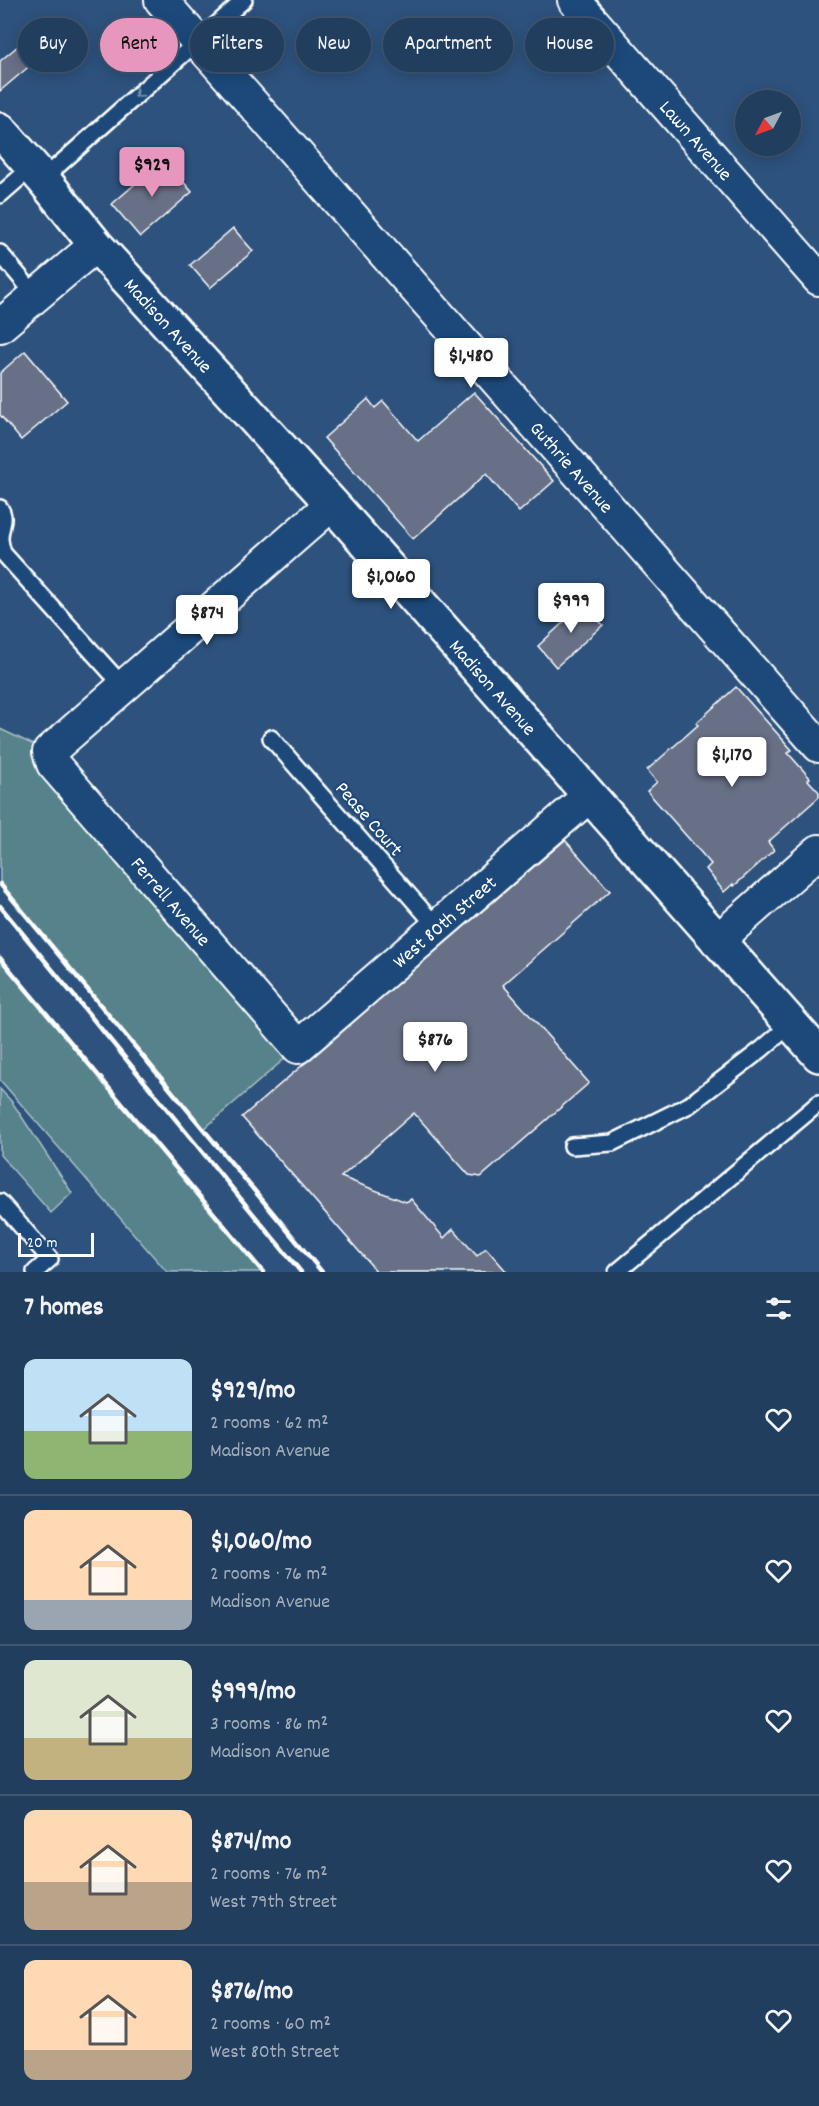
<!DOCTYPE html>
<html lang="en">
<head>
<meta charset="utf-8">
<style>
  :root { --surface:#223e5e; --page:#2e4967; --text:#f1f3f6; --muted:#a2aebc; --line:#3f5773; --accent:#e797bd }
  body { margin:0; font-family:Dekko,sans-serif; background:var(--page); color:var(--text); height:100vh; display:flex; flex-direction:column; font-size:22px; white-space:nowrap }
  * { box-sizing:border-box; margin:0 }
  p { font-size:20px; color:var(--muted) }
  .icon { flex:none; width:33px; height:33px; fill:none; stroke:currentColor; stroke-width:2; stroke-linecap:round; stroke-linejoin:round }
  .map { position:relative; height:1272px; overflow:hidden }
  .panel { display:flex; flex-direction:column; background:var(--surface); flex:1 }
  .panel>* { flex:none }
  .hud { position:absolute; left:18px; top:18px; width:783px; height:54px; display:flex; gap:12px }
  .needle { width:39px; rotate:229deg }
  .buttons { position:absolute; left:735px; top:90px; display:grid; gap:12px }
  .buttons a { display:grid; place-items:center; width:66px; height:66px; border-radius:50%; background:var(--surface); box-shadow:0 3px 15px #0003,0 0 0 2px var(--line); font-size:30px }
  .scale { position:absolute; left:18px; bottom:15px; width:76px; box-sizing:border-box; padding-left:6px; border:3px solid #fff; border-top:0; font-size:16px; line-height:21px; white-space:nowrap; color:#fff; -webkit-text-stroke:4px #1f4a7a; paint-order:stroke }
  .price { position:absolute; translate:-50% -51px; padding:0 14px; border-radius:6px; background:#fff; color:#222; font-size:20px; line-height:39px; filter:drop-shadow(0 2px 3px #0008) }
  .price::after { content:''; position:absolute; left:50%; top:36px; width:18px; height:14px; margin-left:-9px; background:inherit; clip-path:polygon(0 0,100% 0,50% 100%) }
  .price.current { background:var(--accent); color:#111 }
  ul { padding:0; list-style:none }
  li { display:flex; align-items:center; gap:18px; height:150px; padding:0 24px }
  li+li { border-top:2px solid var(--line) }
  li span { display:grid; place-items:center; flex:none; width:168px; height:120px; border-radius:12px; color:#555 }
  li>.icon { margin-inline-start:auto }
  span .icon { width:72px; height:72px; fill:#fffc; stroke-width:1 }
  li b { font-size:26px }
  h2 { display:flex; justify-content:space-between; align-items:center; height:72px; padding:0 24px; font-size:26px }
  .chip { padding:0 21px; border-radius:27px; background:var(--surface); box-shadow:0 3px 15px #0003,0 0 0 2px var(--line); font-size:21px; line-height:54px }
  .chip.current { background:var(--accent); color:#111 }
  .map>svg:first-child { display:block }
  .green { fill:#55828b; stroke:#aac0c5; stroke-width:1.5 }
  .building { fill:#677087; stroke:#fff; stroke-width:1.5 }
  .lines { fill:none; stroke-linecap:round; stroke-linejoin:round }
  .service-casing { stroke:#fff; stroke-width:20 }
  .minor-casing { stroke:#fff; stroke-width:36 }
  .tertiary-casing { stroke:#fff; stroke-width:38 }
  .service { stroke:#1f4a7a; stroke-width:15 }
  .minor { stroke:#1f4a7a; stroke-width:32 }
  .tertiary { stroke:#1f4a7a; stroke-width:33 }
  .rail { stroke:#fff; stroke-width:4.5 }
  .oneway { stroke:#7992af }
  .labels { text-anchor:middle; stroke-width:4.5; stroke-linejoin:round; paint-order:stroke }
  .street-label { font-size:20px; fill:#fff; stroke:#1f4a7a }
</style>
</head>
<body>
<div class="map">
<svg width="819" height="1272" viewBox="0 0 819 1272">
  <rect width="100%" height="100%" fill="#2d527d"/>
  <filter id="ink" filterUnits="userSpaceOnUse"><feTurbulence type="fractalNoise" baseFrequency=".0167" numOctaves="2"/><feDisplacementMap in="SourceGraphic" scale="12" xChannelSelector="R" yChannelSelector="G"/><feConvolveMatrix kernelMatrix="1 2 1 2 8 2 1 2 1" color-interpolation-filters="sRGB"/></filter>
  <g filter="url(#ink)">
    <g class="green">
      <polygon points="0,729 49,752 298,1047 204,1129 0,884"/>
      <polygon points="0,958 7,967 263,1272 167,1272 0,1080"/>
      <polygon points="0,1089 12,1102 72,1193 51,1213 0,1155"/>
    </g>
    <g class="building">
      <polygon points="49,20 64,37 0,91 0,61"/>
      <polygon points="164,159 192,192 140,237 112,204"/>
      <polygon points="233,228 253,251 210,288 190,265"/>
      <polygon points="25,351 67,401 21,440 0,415 0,373"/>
      <polygon points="474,392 554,481 519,512 486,474 413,539 324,438 368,399 375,408 383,401 418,441"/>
      <polygon points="584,603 586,605 589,603 601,617 598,620 603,625 556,667 538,646"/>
      <polygon points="736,687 792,750 788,753 810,778 808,780 819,792 819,797 768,842 774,850 734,886 733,884 724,892 706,869 711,864 647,791 657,782 647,770 698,725 696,723"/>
      <polygon points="565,840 610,891 503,985 589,1083 481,1177 469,1175 414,1113 341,1177 406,1202 411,1199 444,1238 453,1229 477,1256 486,1248 507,1272 377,1272 242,1117"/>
    </g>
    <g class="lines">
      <defs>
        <g id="service">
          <polyline points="43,179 244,0"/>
          <polyline points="0,195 32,167"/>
          <polyline points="0,253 36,296"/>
          <path d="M0,508C7,520 0,526 0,538C0,543 2,549 3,553L123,686"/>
          <polyline points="271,738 436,926"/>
          <polyline points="572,1146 612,1143 689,1105 762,1049 791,1024"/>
          <polyline points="0,1202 50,1259 35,1272"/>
          <polyline points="617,1272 819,1103"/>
        </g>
        <g id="minor">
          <path id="s1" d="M161,0L819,746"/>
          <path id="s2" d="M574,0L819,279"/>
          <polyline points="0,326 96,245"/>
          <path id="s3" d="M332,504L49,752L53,764L298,1047L589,796"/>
          <polyline points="717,941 819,851"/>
        </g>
        <g id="tertiary">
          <path id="s4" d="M0,130L43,179L96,245L332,504L819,1055"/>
        </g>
      </defs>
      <use href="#service" class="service-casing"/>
      <use href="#minor" class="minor-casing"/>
      <use href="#tertiary" class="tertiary-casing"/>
      <use href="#service" class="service"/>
      <use href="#minor" class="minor"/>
      <use href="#tertiary" class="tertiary"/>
      <g class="rail">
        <polyline points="0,884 322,1272"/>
        <polyline points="0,906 301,1272"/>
        <polyline points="0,958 263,1272"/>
      </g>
    </g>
    <defs><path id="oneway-chevron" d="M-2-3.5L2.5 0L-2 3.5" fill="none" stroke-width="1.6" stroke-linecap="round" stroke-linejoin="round" transform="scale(1.5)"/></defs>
    <use class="oneway" href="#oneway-chevron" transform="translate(138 94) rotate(138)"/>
  </g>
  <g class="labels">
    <g class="street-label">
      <text dy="7" stroke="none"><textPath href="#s2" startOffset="186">Lawn Avenue</textPath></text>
      <text dy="7" stroke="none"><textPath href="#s4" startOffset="258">Madison Avenue</textPath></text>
      <text dy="7" stroke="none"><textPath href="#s1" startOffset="622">Guthrie Avenue</textPath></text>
      <text dy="7" stroke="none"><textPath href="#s4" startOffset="744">Madison Avenue</textPath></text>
      <text transform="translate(370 818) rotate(49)" y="7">Pease Court</text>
      <text dy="7" stroke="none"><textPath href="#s3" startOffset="570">Ferrell Avenue</textPath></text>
      <text dy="7" stroke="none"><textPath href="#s3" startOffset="956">West 80th Street</textPath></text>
    </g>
  </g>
</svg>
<div class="buttons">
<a><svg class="needle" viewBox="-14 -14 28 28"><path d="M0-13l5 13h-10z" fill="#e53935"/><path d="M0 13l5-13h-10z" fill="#a2aebc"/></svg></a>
</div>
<div class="scale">20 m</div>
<b class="price current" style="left:152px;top:198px">$929</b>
<b class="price" style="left:471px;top:389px">$1,480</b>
<b class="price" style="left:391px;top:610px">$1,060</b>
<b class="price" style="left:571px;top:634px">$999</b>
<b class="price" style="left:207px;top:646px">$874</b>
<b class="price" style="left:732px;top:788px">$1,170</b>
<b class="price" style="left:435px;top:1073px">$876</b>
<div class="hud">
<a class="chip">Buy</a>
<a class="chip current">Rent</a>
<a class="chip">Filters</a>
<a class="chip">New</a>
<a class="chip">Apartment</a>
<a class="chip">House</a>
</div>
</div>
<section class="panel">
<h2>7 homes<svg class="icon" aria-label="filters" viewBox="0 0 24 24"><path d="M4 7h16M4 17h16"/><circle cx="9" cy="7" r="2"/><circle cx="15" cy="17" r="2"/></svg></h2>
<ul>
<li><span style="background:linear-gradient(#bfe0f5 60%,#8fb573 0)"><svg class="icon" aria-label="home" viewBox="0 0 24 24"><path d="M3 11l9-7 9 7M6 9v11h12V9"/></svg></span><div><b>$929/mo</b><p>2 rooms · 62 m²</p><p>Madison Avenue</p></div><svg class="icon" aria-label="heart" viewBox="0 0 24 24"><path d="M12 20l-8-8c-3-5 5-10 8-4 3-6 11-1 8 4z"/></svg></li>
<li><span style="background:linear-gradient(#ffd9b3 75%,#9aa5b1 0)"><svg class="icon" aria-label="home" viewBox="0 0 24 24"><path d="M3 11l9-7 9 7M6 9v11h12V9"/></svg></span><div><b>$1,060/mo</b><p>2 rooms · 76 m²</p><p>Madison Avenue</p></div><svg class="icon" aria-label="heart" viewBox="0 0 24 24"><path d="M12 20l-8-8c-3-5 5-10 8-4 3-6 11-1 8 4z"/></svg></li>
<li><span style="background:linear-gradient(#dfe7d0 65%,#c2b280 0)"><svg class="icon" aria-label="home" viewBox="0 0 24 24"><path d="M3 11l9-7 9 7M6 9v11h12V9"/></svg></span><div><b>$999/mo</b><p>3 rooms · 86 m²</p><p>Madison Avenue</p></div><svg class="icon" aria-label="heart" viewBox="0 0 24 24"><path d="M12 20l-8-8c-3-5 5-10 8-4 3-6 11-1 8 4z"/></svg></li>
<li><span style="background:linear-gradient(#ffd9b3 60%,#b9a48a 0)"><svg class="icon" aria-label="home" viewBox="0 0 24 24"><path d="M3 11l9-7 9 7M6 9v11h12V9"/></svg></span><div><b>$874/mo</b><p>2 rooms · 76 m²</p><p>West 79th Street</p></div><svg class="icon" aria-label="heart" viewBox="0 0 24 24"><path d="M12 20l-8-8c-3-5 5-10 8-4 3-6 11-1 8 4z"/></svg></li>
<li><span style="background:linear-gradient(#ffd9b3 75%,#b9a48a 0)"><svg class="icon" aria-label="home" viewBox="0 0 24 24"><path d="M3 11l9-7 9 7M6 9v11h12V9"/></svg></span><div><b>$876/mo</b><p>2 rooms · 60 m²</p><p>West 80th Street</p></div><svg class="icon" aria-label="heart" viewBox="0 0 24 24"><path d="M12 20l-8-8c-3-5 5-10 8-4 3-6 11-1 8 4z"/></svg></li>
</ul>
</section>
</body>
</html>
